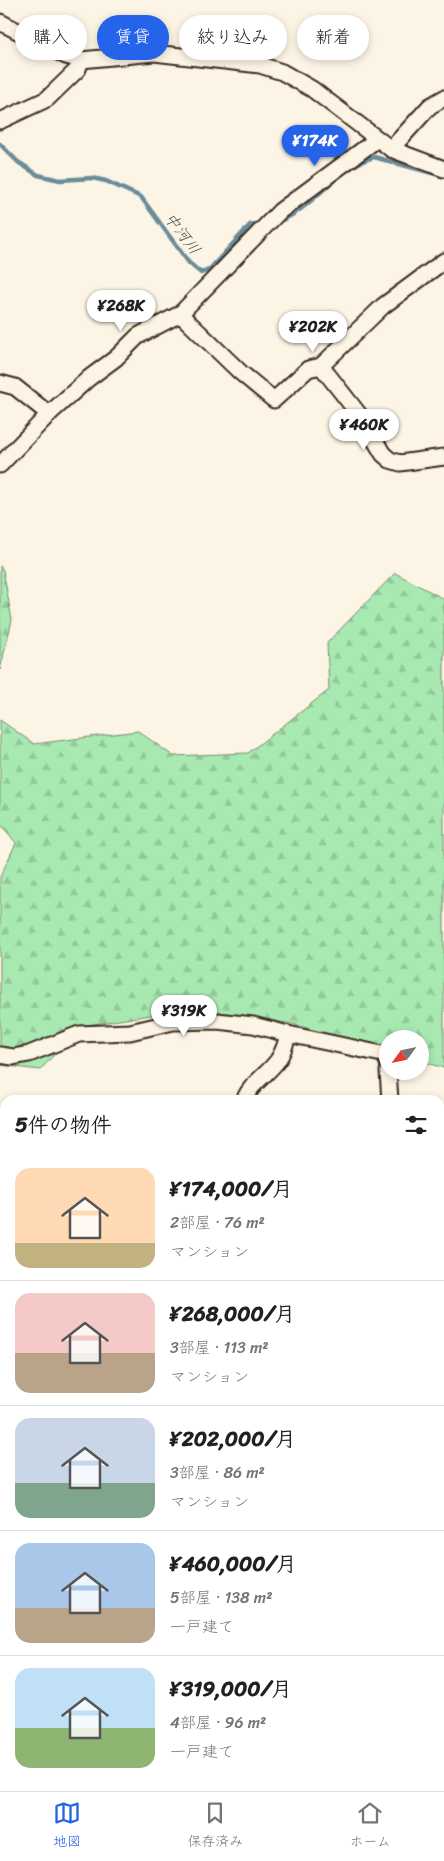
<!DOCTYPE html>
<html lang="ja">
<head>
<meta charset="utf-8">
<style>
  :root { --surface:#fff; --page:#f6f6f6; --text:#202124; --muted:#757577; --line:#e0e0e0; --accent:#2563eb }
  body { margin:0; font-family:Sriracha,"Klee One",sans-serif; background:var(--page); color:var(--text); height:100vh; display:flex; flex-direction:column; font-size:19px; white-space:nowrap }
  * { box-sizing:border-box; margin:0 }
  p { font-size:16px; color:var(--muted) }
  .icon { flex:none; width:28px; height:28px; fill:none; stroke:currentColor; stroke-width:2; stroke-linecap:round; stroke-linejoin:round }
  .map { position:relative; flex:1; overflow:hidden }
  .details { position:absolute; left:0px; top:1095px; width:445px; height:696px; display:flex; flex-direction:column; background:var(--surface); border-radius:15px 15px 0 0; box-shadow:0 2px 8px #0003 }
  .details>* { flex:none }
  .banner { position:absolute; left:15px; top:15px; width:415px; height:45px; display:flex; gap:10px }
  .needle { width:32px; rotate:237deg }
  .tools { position:absolute; left:379px; top:1030px; display:grid; gap:10px }
  .tools a { display:grid; place-items:center; width:50px; height:50px; border-radius:50%; background:var(--surface); box-shadow:0 2px 8px #0003; font-size:25px }
  .price { position:absolute; translate:-50% -42px; padding:0 11px; border-radius:18px; background:#fff; color:#222; font-size:16px; line-height:32px; filter:drop-shadow(0 1px 2px #0008) }
  .price::after { content:''; position:absolute; left:50%; top:30px; width:15px; height:11px; margin-left:-8px; background:inherit; clip-path:polygon(0 0,100% 0,50% 100%) }
  .price.current { background:var(--accent); color:#fff }
  ul { padding:0; list-style:none }
  li { display:flex; align-items:center; gap:15px; height:125px; padding:0 15px }
  li+li { border-top:1px solid var(--line) }
  li span { display:grid; place-items:center; flex:none; width:140px; height:100px; border-radius:15px; color:#555 }
  li>.icon { margin-inline-start:auto }
  span .icon { width:60px; height:60px; fill:#fffc; stroke-width:1 }
  li b { font-size:21px }
  h2 { display:flex; justify-content:space-between; align-items:center; height:60px; padding:0 15px; font-size:21px }
  .pill { padding:0 18px; border-radius:22px; background:var(--surface); box-shadow:0 2px 8px #0003; font-size:18px; line-height:45px }
  .pill.current { background:var(--accent); color:#fff }
  .tab-bar { display:flex; justify-content:space-around; align-items:center; height:70px; border-top:1px solid var(--line); background:var(--surface); font-size:14px; color:var(--muted) }
  .tab-bar a { display:grid; justify-items:center; gap:2px }
  .tab-bar .current { color:var(--accent) }
  .map>svg:first-child { display:block }
  .forest { fill:url(#forest-firs); stroke:#728a68 }
  .lines { fill:none; stroke-linecap:round; stroke-linejoin:round }
  .stream { stroke:#6a8c99; stroke-width:4.5 }
  .river { stroke:#8aceeb; stroke-width:26 }
  .minor-casing { stroke:#3b2a1e; stroke-width:19 }
  .secondary-casing { stroke:#3b2a1e; stroke-width:26 }
  .minor { stroke:#fcf5e5; stroke-width:15 }
  .secondary { stroke:#fcf5e5; stroke-width:22 }
  .labels { text-anchor:middle; stroke-width:4; stroke-linejoin:round; paint-order:stroke }
  .water-label { font-size:16px; font-style:italic; fill:#4f5351; stroke:#fcf5e5 }
</style>
</head>
<body>
<div class="map">
<svg width="444" height="1791" viewBox="0 0 444 1791">
  <defs>
    <pattern id="forest-firs" width="22" height="20" patternUnits="userSpaceOnUse" patternTransform="scale(1.25)"><rect width="22" height="20" fill="#a8e9b2"/><path d="M5 1l3.5 6h-7zM16 11l3.5 6h-7z" fill="#92c899"/></pattern>
  </defs>
  <rect width="100%" height="100%" fill="#fcf5e5"/>
  <filter id="ink" filterUnits="userSpaceOnUse"><feTurbulence type="fractalNoise" baseFrequency=".02" numOctaves="2"/><feDisplacementMap in="SourceGraphic" scale="10" xChannelSelector="R" yChannelSelector="G"/><feConvolveMatrix kernelMatrix="1 2 1 2 8 2 1 2 1" color-interpolation-filters="sRGB"/></filter>
  <g filter="url(#ink)">
    <g class="forest">
      <polygon points="0,566 3,570 12,620 0,670"/>
      <polygon points="395,573 444,599 444,1068 420,1061 420,1039 388,1039 387,1052 293,1024 195,1008 81,1026 40,1070 0,1065 0,877 16,843 0,823 0,720 34,744 138,731 173,756 248,753 329,690 327,643"/>
      <polygon points="0,1411 5,1421 5,1498 0,1496"/>
      <polygon points="440,1461 444,1463 444,1548 440,1546"/>
    </g>
    <g class="lines">
      <g class="stream">
        <polyline points="0,144 18,162 38,175 60,180 92,178 106,181 141,197 189,263 201,273 209,270 250,225 261,223"/>
        <path d="M277,222C310,212 337,166 374,157L443,176"/>
      </g>
      <g class="river">
        <polyline points="0,1462 5,1463"/>
        <polyline points="440,1477 444,1479"/>
      </g>
      <defs>
        <g id="minor">
          <polyline points="0,22 66,56 81,60 154,53 260,65 282,72 312,89 391,149 444,169"/>
          <polyline points="0,121 47,99 78,69 81,60"/>
          <polyline points="391,149 430,106 444,98"/>
          <polyline points="180,314 240,372 274,400 308,369 321,366 383,306 444,261"/>
          <polyline points="321,366 361,417 383,454 390,460 400,463 444,457"/>
          <polyline points="0,383 15,387 49,414"/>
          <polyline points="0,465 49,414 89,378 116,358 138,336 180,314 280,211 376,140"/>
          <polyline points="0,1055 13,1057 29,1054 79,1034 130,1032 173,1022 217,1021 253,1025 288,1034 382,1054 385,1056 388,1063"/>
          <polyline points="388,1071 390,1100"/>
          <path d="M244,1100C251,1083 267,1075 278,1060C283,1052 286,1044 288,1034"/>
          <polyline points="440,1140 444,1139"/>
          <polyline points="440,1261 444,1261"/>
          <polyline points="0,1332 5,1330"/>
          <polyline points="440,1342 444,1343"/>
          <polyline points="440,1490 444,1492"/>
          <polyline points="0,1716 5,1719"/>
          <polyline points="440,1752 444,1755"/>
          <polyline points="107,1786 114,1791"/>
        </g>
        <g id="secondary">
          <polyline points="0,1507 5,1509"/>
          <polyline points="440,1685 444,1685"/>
        </g>
      </defs>
      <use href="#minor" class="minor-casing"/>
      <use href="#secondary" class="secondary-casing"/>
      <use href="#minor" class="minor"/>
      <use href="#secondary" class="secondary"/>
    </g>
  </g>
  <g class="labels">
    <g class="water-label">
      <text transform="translate(183 233) rotate(53)" y="6">中河川</text>
    </g>
  </g>
</svg>
<div class="tools">
<a><svg class="needle" viewBox="-14 -14 28 28"><path d="M0-13l5 13h-10z" fill="#e53935"/><path d="M0 13l5-13h-10z" fill="#757577"/></svg></a>
</div>
<b class="price current" style="left:315px;top:167px">¥174K</b>
<b class="price" style="left:121px;top:332px">¥268K</b>
<b class="price" style="left:313px;top:353px">¥202K</b>
<b class="price" style="left:364px;top:451px">¥460K</b>
<b class="price" style="left:184px;top:1037px">¥319K</b>
<div class="banner">
<a class="pill">購入</a>
<a class="pill current">賃貸</a>
<a class="pill">絞り込み</a>
<a class="pill">新着</a>
</div>
<section class="details">
<h2>5件の物件<svg class="icon" aria-label="filters" viewBox="0 0 24 24"><path d="M4 7h16M4 17h16"/><circle cx="9" cy="7" r="2"/><circle cx="15" cy="17" r="2"/></svg></h2>
<ul>
<li><span style="background:linear-gradient(#ffd9b3 75%,#c2b280 0)"><svg class="icon" aria-label="home" viewBox="0 0 24 24"><path d="M3 11l9-7 9 7M6 9v11h12V9"/></svg></span><div><b>¥174,000/月</b><p>2部屋 · 76 m²</p><p>マンション</p></div></li>
<li><span style="background:linear-gradient(#f6c9c9 60%,#b9a48a 0)"><svg class="icon" aria-label="home" viewBox="0 0 24 24"><path d="M3 11l9-7 9 7M6 9v11h12V9"/></svg></span><div><b>¥268,000/月</b><p>3部屋 · 113 m²</p><p>マンション</p></div></li>
<li><span style="background:linear-gradient(#c9d6e8 65%,#7fa58c 0)"><svg class="icon" aria-label="home" viewBox="0 0 24 24"><path d="M3 11l9-7 9 7M6 9v11h12V9"/></svg></span><div><b>¥202,000/月</b><p>3部屋 · 86 m²</p><p>マンション</p></div></li>
<li><span style="background:linear-gradient(#a9c7e8 65%,#b9a48a 0)"><svg class="icon" aria-label="home" viewBox="0 0 24 24"><path d="M3 11l9-7 9 7M6 9v11h12V9"/></svg></span><div><b>¥460,000/月</b><p>5部屋 · 138 m²</p><p>一戸建て</p></div></li>
<li><span style="background:linear-gradient(#bfe0f5 60%,#8fb573 0)"><svg class="icon" aria-label="home" viewBox="0 0 24 24"><path d="M3 11l9-7 9 7M6 9v11h12V9"/></svg></span><div><b>¥319,000/月</b><p>4部屋 · 96 m²</p><p>一戸建て</p></div></li>
</ul>
</section>
</div>
<nav class="tab-bar">
<a class="current"><svg class="icon" aria-label="map" viewBox="0 0 24 24"><path d="M3 6l6-2 6 2 6-2v14l-6 2-6-2-6 2zM9 4v14M15 6v14"/></svg>地図</a>
<a><svg class="icon" aria-label="saved" viewBox="0 0 24 24"><path d="M7 4h10v16l-5-4-5 4z"/></svg>保存済み</a>
<a><svg class="icon" aria-label="home" viewBox="0 0 24 24"><path d="M3 11l9-7 9 7M6 9v11h12V9"/></svg>ホーム</a>
</nav>
</body>
</html>
